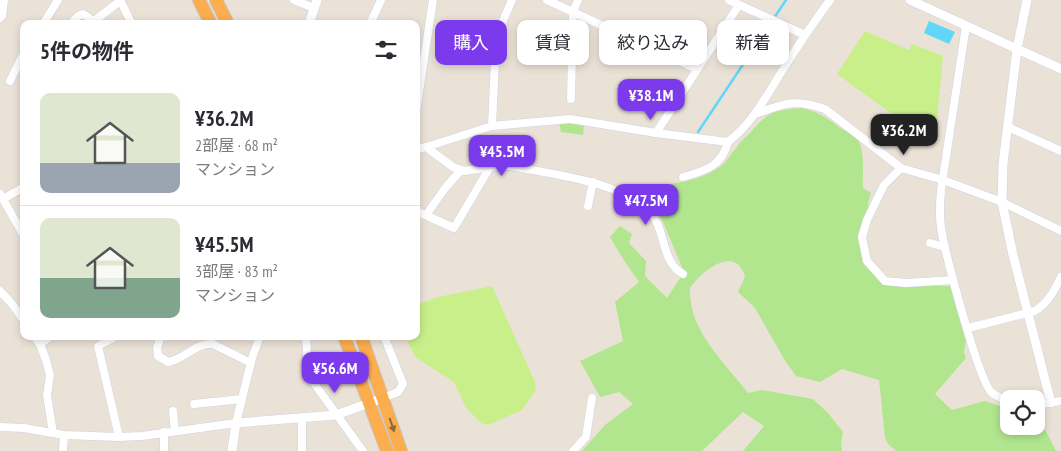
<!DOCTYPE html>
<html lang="ja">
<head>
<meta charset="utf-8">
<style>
  :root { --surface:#fff; --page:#f7f7f7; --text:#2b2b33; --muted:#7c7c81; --line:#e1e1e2; --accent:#7c3aed }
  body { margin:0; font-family:"PT Sans Narrow","Noto Sans JP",sans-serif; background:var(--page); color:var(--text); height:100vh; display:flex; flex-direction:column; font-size:19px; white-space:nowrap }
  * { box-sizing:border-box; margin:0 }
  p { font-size:16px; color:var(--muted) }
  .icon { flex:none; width:28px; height:28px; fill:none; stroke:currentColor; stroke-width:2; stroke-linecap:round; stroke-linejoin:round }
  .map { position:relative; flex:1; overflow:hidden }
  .details { position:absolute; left:20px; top:20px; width:400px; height:320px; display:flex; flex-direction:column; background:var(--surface); border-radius:10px; box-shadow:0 2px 8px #0003 }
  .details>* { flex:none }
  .hud { position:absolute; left:435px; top:20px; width:475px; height:45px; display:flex; gap:10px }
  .controls { position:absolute; left:1000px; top:390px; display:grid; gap:10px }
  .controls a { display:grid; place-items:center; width:45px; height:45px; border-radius:10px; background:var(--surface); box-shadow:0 2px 8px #0003; font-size:25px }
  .price { position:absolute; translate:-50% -42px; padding:0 11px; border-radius:10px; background:var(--accent); color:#fff; font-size:16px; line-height:32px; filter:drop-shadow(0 1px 2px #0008) }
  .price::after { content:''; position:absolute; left:50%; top:30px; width:15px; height:11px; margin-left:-8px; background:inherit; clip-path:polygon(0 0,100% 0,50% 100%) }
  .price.current { background:#222; color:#fff }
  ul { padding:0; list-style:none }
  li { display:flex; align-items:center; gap:15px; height:125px; padding:0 20px }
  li+li { border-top:1px solid var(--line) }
  li span { display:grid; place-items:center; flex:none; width:140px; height:100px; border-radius:10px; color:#555 }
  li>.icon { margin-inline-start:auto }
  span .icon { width:60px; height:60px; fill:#fffc; stroke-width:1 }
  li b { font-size:21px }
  h2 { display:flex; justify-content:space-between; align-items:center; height:60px; padding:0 20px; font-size:21px }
  .tag { padding:0 18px; border-radius:10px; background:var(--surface); box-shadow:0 2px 8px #0003; font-size:18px; line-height:45px }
  .tag.current { background:var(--accent); color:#fff }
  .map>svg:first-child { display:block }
  .green { fill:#b1e68f }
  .pitch { fill:#c9ef8a }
  .water { fill:#62d6f6 }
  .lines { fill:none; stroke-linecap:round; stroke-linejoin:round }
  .stream { stroke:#62d6f6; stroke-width:2.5 }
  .minor-casing { stroke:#cdd2e2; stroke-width:9 }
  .tertiary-casing { stroke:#cdd2e2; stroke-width:10 }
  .trunk-casing { stroke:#c7c7c7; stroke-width:14 }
  .minor { stroke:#fff; stroke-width:8 }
  .tertiary { stroke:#fff; stroke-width:9 }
  .trunk { stroke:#fcae4e; stroke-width:12 }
  .oneway { fill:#926a3a }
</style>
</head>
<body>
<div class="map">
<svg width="1061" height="451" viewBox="0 0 1061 451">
  <rect width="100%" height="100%" fill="#ebe2d7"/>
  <g class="green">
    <path d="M801,108C818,112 825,116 839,127C844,131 852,132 856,137C866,148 862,174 863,188L871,193L868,203L870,210L859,238L863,263L883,285L950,286L961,324L968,328L964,352L966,358L935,394L952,410L985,401L1009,409V426H1036V423L1046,431L1056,451H896L888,444L885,437L879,380L842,369L820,382L796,376L784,359L755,308L738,292L745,277C736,244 702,270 690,288C688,330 724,362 748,393L762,390L813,399L828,413L843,432L841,443L842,451H743L764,426L743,412L702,451H582L605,425L633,404L619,392L600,397L580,361L623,341L615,302L639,282L625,262L610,237L620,226L632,234L629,243L646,261L645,276L667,298L684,272L661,217L630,191C658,184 690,185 715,170C725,165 729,156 736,148C739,143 744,138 749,134C769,112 770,111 801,108Z"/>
    <polygon points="572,122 584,125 583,135 561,132 559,123"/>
  </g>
  <g class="pitch">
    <polygon points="865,31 909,50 912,44 943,56 936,131 921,135 837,74"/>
    <polygon points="492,286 535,382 536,390 522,410 488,425 481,423 466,408 454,382 415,357 405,336 416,336 416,305 438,297"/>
  </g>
  <polygon class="water" points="929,21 955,32 949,44 924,33"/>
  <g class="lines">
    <polyline class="stream" points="698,132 786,0"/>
    <defs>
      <g id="minor">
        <polyline points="120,0 132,24"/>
        <polyline points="294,0 314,8"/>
        <polyline points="547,0 697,69"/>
        <polyline points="729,0 805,35"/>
        <polyline points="0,18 2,16 4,0"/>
        <polyline points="43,24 58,0"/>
        <polyline points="71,24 78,16 83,14 94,21"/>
        <polyline points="97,24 94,21 120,1"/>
        <polyline points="370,24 381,0"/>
        <path d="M966,26L941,190C940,202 939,215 941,228C945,252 978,380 992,393C996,396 1004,399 1009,401"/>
        <polyline points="10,81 24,53"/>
        <polyline points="571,99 573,12 578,0"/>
        <polyline points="416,112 433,0"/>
        <path d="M755,114C784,104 795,98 825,109L901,168L943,180L1002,202L1061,231"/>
        <polyline points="492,126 496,37 512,0"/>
        <polyline points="1008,127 1061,151"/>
        <polyline points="656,133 739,5"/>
        <path d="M426,147L453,167L464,171L499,166H511C550,174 626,182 652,214C666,232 661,262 683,274"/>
        <path d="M416,149L426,147L492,126L570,119L656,133L728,142C752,124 766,97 782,71C797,47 813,23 830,0"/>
        <polyline points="901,168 884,185 867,220 862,237 867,261 885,281 906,283 953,280"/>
        <path d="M683,177C705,171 722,166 728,142"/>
        <polyline points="0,194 24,236"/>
        <polyline points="3,199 24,187"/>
        <polyline points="588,206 593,182"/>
        <polyline points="416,211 454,228 490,167"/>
        <polyline points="426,215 446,187 461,170"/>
        <polyline points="930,243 945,247"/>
        <polyline points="0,291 13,305 24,321"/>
        <path d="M968,328L1035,311C1049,302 1054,291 1061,277"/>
        <polyline points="34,336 40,344 46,360 50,375 47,395 53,433"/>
        <polyline points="117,336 98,346 119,437"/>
        <path d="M161,336L157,348L158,356L168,362C185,359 197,342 213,344L251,363"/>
        <polyline points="306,336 308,369 311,379 363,451"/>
        <polyline points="40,344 51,336"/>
        <polyline points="383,398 398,392 403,384 384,336"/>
        <polyline points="194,404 242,399"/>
        <polyline points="1036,405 1061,401"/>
        <polyline points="173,411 175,431"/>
        <polyline points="0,427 24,428 64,435 119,437 142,436 236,423 252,358 260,336"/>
        <polyline points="164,432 164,451"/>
        <polyline points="63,451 64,435"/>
        <polyline points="302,451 302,418"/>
        <polyline points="573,451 586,437 592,398"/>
      </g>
      <g id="tertiary">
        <polyline points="910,0 1061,69"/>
        <polyline points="1027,0 1017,49 1003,164 1002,202 1013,255 1051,403"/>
        <polyline points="309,24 317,0"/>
        <polyline points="232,451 236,423 336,415 383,398"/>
      </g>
      <g id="trunk">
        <polyline points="199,0 211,24"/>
        <polyline points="216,0 228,24"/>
        <polyline points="344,336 387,451"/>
        <polyline points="361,336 401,451"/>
      </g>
    </defs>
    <use href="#minor" class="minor-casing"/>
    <use href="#tertiary" class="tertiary-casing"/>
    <use href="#trunk" class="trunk-casing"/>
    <use href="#minor" class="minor"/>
    <use href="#tertiary" class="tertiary"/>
    <use href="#trunk" class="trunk"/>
  </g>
  <defs><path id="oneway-solid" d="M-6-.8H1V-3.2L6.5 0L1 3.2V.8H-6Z" transform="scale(1.25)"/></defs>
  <use class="oneway" href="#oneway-solid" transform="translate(392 425) rotate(71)"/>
</svg>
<div class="controls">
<a><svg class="icon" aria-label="locate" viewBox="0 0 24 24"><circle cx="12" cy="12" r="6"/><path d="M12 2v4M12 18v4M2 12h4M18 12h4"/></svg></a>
</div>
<b class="price" style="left:651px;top:121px">¥38.1M</b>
<b class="price current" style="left:904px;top:156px">¥36.2M</b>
<b class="price" style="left:502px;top:177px">¥45.5M</b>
<b class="price" style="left:646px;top:226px">¥47.5M</b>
<b class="price" style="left:335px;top:394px">¥56.6M</b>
<div class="hud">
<a class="tag current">購入</a>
<a class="tag">賃貸</a>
<a class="tag">絞り込み</a>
<a class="tag">新着</a>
</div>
<section class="details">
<h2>5件の物件<svg class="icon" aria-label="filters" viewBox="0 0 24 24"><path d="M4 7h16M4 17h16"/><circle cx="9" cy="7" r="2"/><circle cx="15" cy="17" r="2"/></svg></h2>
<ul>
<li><span style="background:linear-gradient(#dfe7d0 70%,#9aa5b1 0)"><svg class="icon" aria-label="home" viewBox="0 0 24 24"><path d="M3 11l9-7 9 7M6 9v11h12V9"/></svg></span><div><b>¥36.2M</b><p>2部屋 · 68 m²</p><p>マンション</p></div></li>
<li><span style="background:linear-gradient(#dfe7d0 60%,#7fa58c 0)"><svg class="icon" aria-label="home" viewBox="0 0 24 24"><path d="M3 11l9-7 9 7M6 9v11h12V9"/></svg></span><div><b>¥45.5M</b><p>3部屋 · 83 m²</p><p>マンション</p></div></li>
</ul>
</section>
</div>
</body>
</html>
